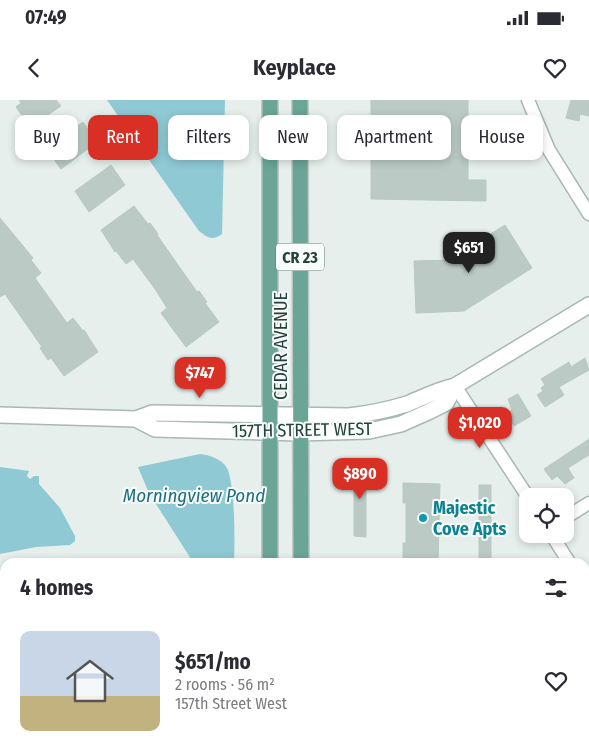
<!DOCTYPE html>
<html lang="en">
<head>
<meta charset="utf-8">
<style>
  :root { --surface:#fff; --page:#f2f2f3; --text:#2b2b33; --muted:#7c7c81; --accent:#d93025 }
  body { margin:0; font-family:"Fira Sans Condensed",sans-serif; background:var(--page); color:var(--text); height:100vh; display:flex; flex-direction:column; font-size:19px; white-space:nowrap }
  * { box-sizing:border-box; margin:0 }
  p { font-size:16px; color:var(--muted) }
  .icon { flex:none; width:28px; height:28px; fill:none; stroke:currentColor; stroke-width:2; stroke-linecap:round; stroke-linejoin:round }
  .map { position:relative; flex:1; overflow:hidden }
  .details { position:absolute; left:0px; top:458px; width:590px; height:196px; display:flex; flex-direction:column; background:var(--surface); border-radius:15px 15px 0 0; box-shadow:0 2px 8px #0003 }
  .details>* { flex:none }
  .banner { position:absolute; left:15px; top:15px; width:560px; height:45px; display:flex; gap:10px }
  .fabs { position:absolute; left:519px; top:388px; display:grid; gap:10px }
  .fabs a { display:grid; place-items:center; width:55px; height:55px; border-radius:10px; background:var(--surface); box-shadow:0 2px 8px #0003; font-size:25px }
  .price { position:absolute; translate:-50% -42px; padding:0 11px; border-radius:10px; background:var(--accent); color:#fff; font-size:16px; line-height:32px; filter:drop-shadow(0 1px 2px #0008) }
  .price::after { content:''; position:absolute; left:50%; top:30px; width:15px; height:11px; margin-left:-8px; background:inherit; clip-path:polygon(0 0,100% 0,50% 100%) }
  .price.on { background:#222; color:#fff }
  ul { padding:0; list-style:none }
  li { display:flex; align-items:center; gap:15px; height:125px; padding:0 20px }
  li span { display:grid; place-items:center; flex:none; width:140px; height:100px; border-radius:10px; color:#555 }
  li>.icon { margin-inline-start:auto }
  span .icon { width:60px; height:60px; fill:#fffc; stroke-width:1 }
  li b { font-size:21px }
  h2 { display:flex; justify-content:space-between; align-items:center; height:60px; padding:0 20px; font-size:21px }
  .pill { padding:0 18px; border-radius:10px; background:var(--surface); box-shadow:0 2px 8px #0003; font-size:18px; line-height:45px }
  .pill.on { background:var(--accent); color:#fff }
  .status { display:flex; justify-content:space-between; align-items:center; height:35px; padding:0 25px; background:var(--surface); direction:ltr }
  .status svg { height:14px; fill:currentColor }
  header { display:flex; justify-content:space-between; align-items:center; height:65px; padding:0 20px; background:var(--surface); font-size:22px; font-weight:700 }
  .map>svg:first-child { display:block }
  .water { fill:#8ec9d4 }
  .building { fill:#bbcac4; stroke:#b8c9c2 }
  .lines { fill:none; stroke-linecap:round; stroke-linejoin:round }
  .minor-casing { stroke:#a8b8b2; stroke-width:15 }
  .tertiary-casing { stroke:#a8b8b2; stroke-width:18 }
  .primary-casing { stroke:#c2cac8; stroke-width:18 }
  .minor { stroke:#fff; stroke-width:12 }
  .tertiary { stroke:#fff; stroke-width:15 }
  .primary { stroke:#6aa596; stroke-width:15 }
  .culture-dot { fill:#0f9aa8; stroke:#f7fbf9; stroke-width:2 }
  .labels { text-anchor:middle; stroke-width:4; stroke-linejoin:round; paint-order:stroke }
  .shield { fill:#f7fbf9; stroke:#637a73; stroke-width:1 }
  .shield-label { font-size:16px; font-weight:bold; fill:#24423a }
  .street-label { font-size:18px; fill:#24423a; stroke:#f7fbf9 }
  .culture-label { font-size:18px; font-weight:bold; fill:#0d838f; stroke:#f7fbf9; text-anchor:start }
  .water-label { font-size:19px; font-style:italic; fill:#1c6f80; stroke:#f7fbf9 }
</style>
</head>
<body>
<div class="status"><b>07:49</b><svg viewBox="0 0 49 12"><path d="M0 12V9h3v3zM5 12V6h3v6zM10 12V3h3v9zM15 12V0h3v12zM26 1h20v11H26zM47 4h2v5h-2z"/></svg></div>
<header><svg class="icon" aria-label="back" viewBox="0 0 24 24"><path d="M15 5l-7 7 7 7"/></svg>Keyplace<svg class="icon" aria-label="heart" viewBox="0 0 24 24"><path d="M12 20l-8-8c-3-5 5-10 8-4 3-6 11-1 8 4z"/></svg></header>
<div class="map">
<svg width="589" height="653" viewBox="0 0 589 653">
  <rect width="100%" height="100%" fill="#e6efeb"/>
  <g class="water">
    <path d="M107,0H225L222,134C212,141 208,138 199,131Z"/>
    <path d="M200,354C209,355 222,359 227,368C235,385 235,442 234,462H193L149,393L138,367Z"/>
    <polygon points="0,367 29,371 27,376 30,379 34,376 39,376 39,384 60,408 75,436 75,441 70,445 36,447 0,454"/>
  </g>
  <g class="building">
    <polygon points="19,0 56,0 61,6 30,27 16,7 21,3"/>
    <polygon points="371,0 468,0 468,80 486,80 486,101 371,99"/>
    <polygon points="571,0 589,0 589,16 580,14 579,21 566,18"/>
    <polygon points="83,22 97,42 61,69 46,49"/>
    <polygon points="111,65 125,85 89,112 75,91"/>
    <polygon points="134,106 148,124 150,123 158,134 157,135 197,192 199,191 207,202 205,203 219,222 186,247 161,213 167,208 155,189 133,159 126,164 116,151 115,152 101,130"/>
    <polygon points="0,118 33,158 31,160 41,173 35,178 67,223 73,218 83,231 84,230 98,252 64,276 51,258 48,260 40,248 42,247 5,194 0,197"/>
    <polygon points="505,125 532,168 464,211 416,213 414,161 449,160"/>
    <polygon points="585,258 589,270 559,287 564,295 545,307 537,295 543,291 541,288 545,285 541,279 569,262 571,267"/>
    <polygon points="518,294 531,316 514,326 507,314 512,310 508,299"/>
    <polygon points="589,339 589,355 568,368 574,378 565,384 557,376 552,380 544,369"/>
    <polygon points="354,364 366,364 366,437 354,436"/>
    <polygon points="403,383 440,384 438,462 403,462 403,443 406,443 406,403 403,403"/>
    <rect x="479" y="385" width="12" height="77"/>
  </g>
  <g class="lines">
    <defs>
      <g id="minor">
        <polyline points="528,0 549,50 589,114"/>
        <polyline points="455,286 528,397"/>
        <polyline points="565,418 589,403"/>
        <polyline points="551,434 569,462"/>
        <polyline points="585,488 589,494"/>
        <polyline points="0,572 5,572"/>
        <polyline points="140,649 140,653"/>
      </g>
      <g id="tertiary">
        <path d="M0,315L136,319L152,313L348,316C368,314 387,310 407,304C424,297 437,290 455,286L589,205"/>
        <polyline points="136,319 155,329 299,333 369,331 401,324 428,312 446,303 455,286"/>
      </g>
      <g id="primary">
        <polyline points="270,0 270,462"/>
        <polyline points="300,0 301,462"/>
        <polyline points="271,649 271,653"/>
        <polyline points="304,649 304,653"/>
      </g>
    </defs>
    <use href="#minor" class="minor-casing"/>
    <use href="#tertiary" class="tertiary-casing"/>
    <use href="#primary" class="primary-casing"/>
    <use href="#minor" class="minor"/>
    <use href="#tertiary" class="tertiary"/>
    <use href="#primary" class="primary"/>
  </g>
  <circle class="culture-dot" cx="423" cy="418" r="5"/>
  <g class="labels">
    <rect class="shield" x="276" y="143.5" width="48" height="27" rx="4"/>
    <g class="shield-label">
      <text x="300" y="163">CR 23</text>
    </g>
    <g class="street-label">
      <text transform="translate(281 246) rotate(-90)" y="6">CEDAR AVENUE</text>
      <text transform="translate(302 330) rotate(-1)" y="6">157TH STREET WEST</text>
    </g>
    <g class="culture-label">
      <text x="433" y="414">Majestic<tspan x="433" dy="21">Cove Apts</tspan></text>
    </g>
    <g class="water-label">
      <text x="194" y="402">Morningview Pond</text>
    </g>
  </g>
</svg>
<div class="fabs">
<a><svg class="icon" aria-label="locate" viewBox="0 0 24 24"><circle cx="12" cy="12" r="6"/><path d="M12 2v4M12 18v4M2 12h4M18 12h4"/></svg></a>
</div>
<b class="price on" style="left:469px;top:174px">$651</b>
<b class="price" style="left:200px;top:299px">$747</b>
<b class="price" style="left:480px;top:349px">$1,020</b>
<b class="price" style="left:360px;top:400px">$890</b>
<div class="banner">
<a class="pill">Buy</a>
<a class="pill on">Rent</a>
<a class="pill">Filters</a>
<a class="pill">New</a>
<a class="pill">Apartment</a>
<a class="pill">House</a>
</div>
<section class="details">
<h2>4 homes<svg class="icon" aria-label="filters" viewBox="0 0 24 24"><path d="M4 7h16M4 17h16"/><circle cx="9" cy="7" r="2"/><circle cx="15" cy="17" r="2"/></svg></h2>
<ul>
<li><span style="background:linear-gradient(#c9d6e8 65%,#c2b280 0)"><svg class="icon" aria-label="home" viewBox="0 0 24 24"><path d="M3 11l9-7 9 7M6 9v11h12V9"/></svg></span><div><b>$651/mo</b><p>2 rooms · 56 m²</p><p>157th Street West</p></div><svg class="icon" aria-label="heart" viewBox="0 0 24 24"><path d="M12 20l-8-8c-3-5 5-10 8-4 3-6 11-1 8 4z"/></svg></li>
</ul>
</section>
</div>
</body>
</html>
